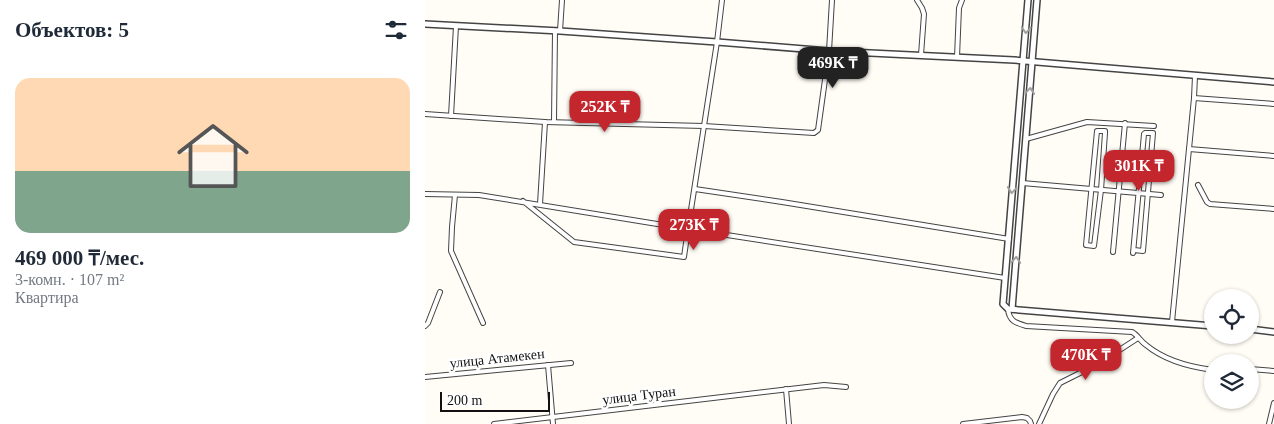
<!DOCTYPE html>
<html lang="ru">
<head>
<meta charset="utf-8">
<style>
  :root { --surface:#fff; --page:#f2f2f3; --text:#1f2937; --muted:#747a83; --line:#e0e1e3; --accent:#c4262e }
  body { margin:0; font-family:"Times New Roman",serif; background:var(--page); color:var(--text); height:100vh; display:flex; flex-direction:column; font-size:19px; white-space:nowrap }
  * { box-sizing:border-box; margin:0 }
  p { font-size:16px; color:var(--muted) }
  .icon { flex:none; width:28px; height:28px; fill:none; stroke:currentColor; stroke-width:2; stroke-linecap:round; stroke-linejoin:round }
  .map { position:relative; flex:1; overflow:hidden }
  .side { display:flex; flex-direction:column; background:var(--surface); width:425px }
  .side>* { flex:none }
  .tools { position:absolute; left:779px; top:289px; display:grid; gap:10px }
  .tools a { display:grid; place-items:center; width:55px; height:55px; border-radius:50%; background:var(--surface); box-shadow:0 1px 4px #0004; font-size:25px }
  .scale { position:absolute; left:15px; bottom:12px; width:110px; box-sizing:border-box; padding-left:5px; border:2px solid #111; border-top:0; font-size:14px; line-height:18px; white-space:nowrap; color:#111; -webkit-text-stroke:4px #fff; paint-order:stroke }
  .price { position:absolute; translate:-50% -42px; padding:0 11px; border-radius:10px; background:var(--accent); color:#fff; font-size:16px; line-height:32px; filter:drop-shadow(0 1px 2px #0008) }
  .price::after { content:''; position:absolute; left:50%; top:30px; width:15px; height:11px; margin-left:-8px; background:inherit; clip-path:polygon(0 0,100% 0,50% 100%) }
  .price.on { background:#222; color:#fff }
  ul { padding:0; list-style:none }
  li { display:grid; align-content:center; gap:10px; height:265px; padding:0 15px }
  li+li { border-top:1px solid var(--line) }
  li span { display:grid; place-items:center; height:155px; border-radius:15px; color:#555 }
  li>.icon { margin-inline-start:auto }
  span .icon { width:90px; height:90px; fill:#fffc; stroke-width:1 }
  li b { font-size:21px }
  h2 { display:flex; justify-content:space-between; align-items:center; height:60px; padding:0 15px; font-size:21px }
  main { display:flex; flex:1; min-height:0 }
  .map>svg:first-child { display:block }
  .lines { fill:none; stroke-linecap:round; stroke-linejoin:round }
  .minor-casing { stroke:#444; stroke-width:6 }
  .tertiary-casing { stroke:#444; stroke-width:8 }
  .minor { stroke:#fff; stroke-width:4 }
  .tertiary { stroke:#fff; stroke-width:5 }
  .oneway { stroke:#a0a0a0 }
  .labels { text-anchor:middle; stroke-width:5; stroke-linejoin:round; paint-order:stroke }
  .street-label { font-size:14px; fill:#111; stroke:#fff }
</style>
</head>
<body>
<main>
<section class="side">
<h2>Объектов: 5<svg class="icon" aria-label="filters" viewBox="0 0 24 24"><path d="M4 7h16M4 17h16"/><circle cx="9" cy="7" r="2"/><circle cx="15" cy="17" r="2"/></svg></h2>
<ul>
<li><span style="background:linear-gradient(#ffd9b3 60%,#7fa58c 0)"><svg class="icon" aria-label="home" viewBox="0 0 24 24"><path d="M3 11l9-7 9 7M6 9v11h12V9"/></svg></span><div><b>469 000 ₸/мес.</b><p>3-комн. · 107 m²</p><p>Квартира</p></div></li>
</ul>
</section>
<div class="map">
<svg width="849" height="424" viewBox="0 0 849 424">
  <rect width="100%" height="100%" fill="#fffdf5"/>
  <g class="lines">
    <defs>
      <g id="minor">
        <polyline points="297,0 292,42 263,229 580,278"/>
        <polyline points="492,0 497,8 499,14 496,55"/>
        <polyline points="135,31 137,0"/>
        <polyline points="532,57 534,8 537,0"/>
        <polyline points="769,98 770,76"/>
        <polyline points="0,114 120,122 279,126 389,133 393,130 404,51 407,0"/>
        <polyline points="26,116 31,26"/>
        <polyline points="129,122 130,31"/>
        <polygon points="672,131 680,131 680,133 676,190 669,246 661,245"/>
        <polyline points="601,139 662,122 729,126"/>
        <polyline points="764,149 849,156"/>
        <polyline points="597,183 736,195"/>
        <polyline points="773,185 782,202 785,204 849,209"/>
        <polyline points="270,189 357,202 584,239"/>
        <polyline points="0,194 54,195 263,229 259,257 149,242 98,201"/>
        <polyline points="30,195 27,227 26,251 58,323"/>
        <polyline points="115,204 120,122"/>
        <polyline points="688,252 700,123"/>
        <polyline points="708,253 719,134 720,133 728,133 718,251 709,250"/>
        <path d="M583,309C584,321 591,323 601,326L707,332C713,335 715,341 721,345C739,360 765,367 788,370"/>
        <polyline points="747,322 769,98 849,104"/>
        <polyline points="0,326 3,323 15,292"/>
        <polyline points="123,365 128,424"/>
        <polyline points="825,369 849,371"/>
        <polyline points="0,377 146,363"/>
        <polyline points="361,389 364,424"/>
        <polyline points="69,424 399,385 421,387"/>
        <polyline points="538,424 597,417 602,418 605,421 606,424"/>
        <polyline points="614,424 628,394 635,383 673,364 713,338"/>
        <polyline points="844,424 849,403"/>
      </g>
      <g id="tertiary">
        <polyline points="603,0 578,304 583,309 788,326"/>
        <polyline points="0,24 135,31 292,42 404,51 589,60 849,82"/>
        <polyline points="587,309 612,0"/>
        <polyline points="825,329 849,332"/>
      </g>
    </defs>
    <use href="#minor" class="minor-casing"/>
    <use href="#tertiary" class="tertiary-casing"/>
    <use href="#minor" class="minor"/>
    <use href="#tertiary" class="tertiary"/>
  </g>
  <defs><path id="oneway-chevron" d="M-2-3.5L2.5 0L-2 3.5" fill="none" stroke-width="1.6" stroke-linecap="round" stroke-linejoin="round" transform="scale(1.25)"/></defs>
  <g class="oneway">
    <use href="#oneway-chevron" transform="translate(601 30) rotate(94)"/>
    <use href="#oneway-chevron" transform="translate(605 91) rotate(-85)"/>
    <use href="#oneway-chevron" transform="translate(587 190) rotate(95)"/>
    <use href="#oneway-chevron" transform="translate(591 260) rotate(-86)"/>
  </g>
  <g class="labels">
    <g class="street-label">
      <text transform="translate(72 358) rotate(-6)" y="5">улица Атамекен</text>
      <text transform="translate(214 395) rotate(-7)" y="5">улица Туран</text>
    </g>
  </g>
</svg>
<div class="tools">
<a><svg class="icon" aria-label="locate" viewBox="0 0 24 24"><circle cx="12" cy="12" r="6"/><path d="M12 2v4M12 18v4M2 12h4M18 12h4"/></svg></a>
<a><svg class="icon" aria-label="layers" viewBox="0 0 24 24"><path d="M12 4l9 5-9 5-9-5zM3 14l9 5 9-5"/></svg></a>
</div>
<div class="scale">200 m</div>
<b class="price on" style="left:408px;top:89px">469K ₸</b>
<b class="price" style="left:180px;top:133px">252K ₸</b>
<b class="price" style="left:714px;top:192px">301K ₸</b>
<b class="price" style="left:269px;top:251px">273K ₸</b>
<b class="price" style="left:661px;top:381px">470K ₸</b>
</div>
</main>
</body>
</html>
